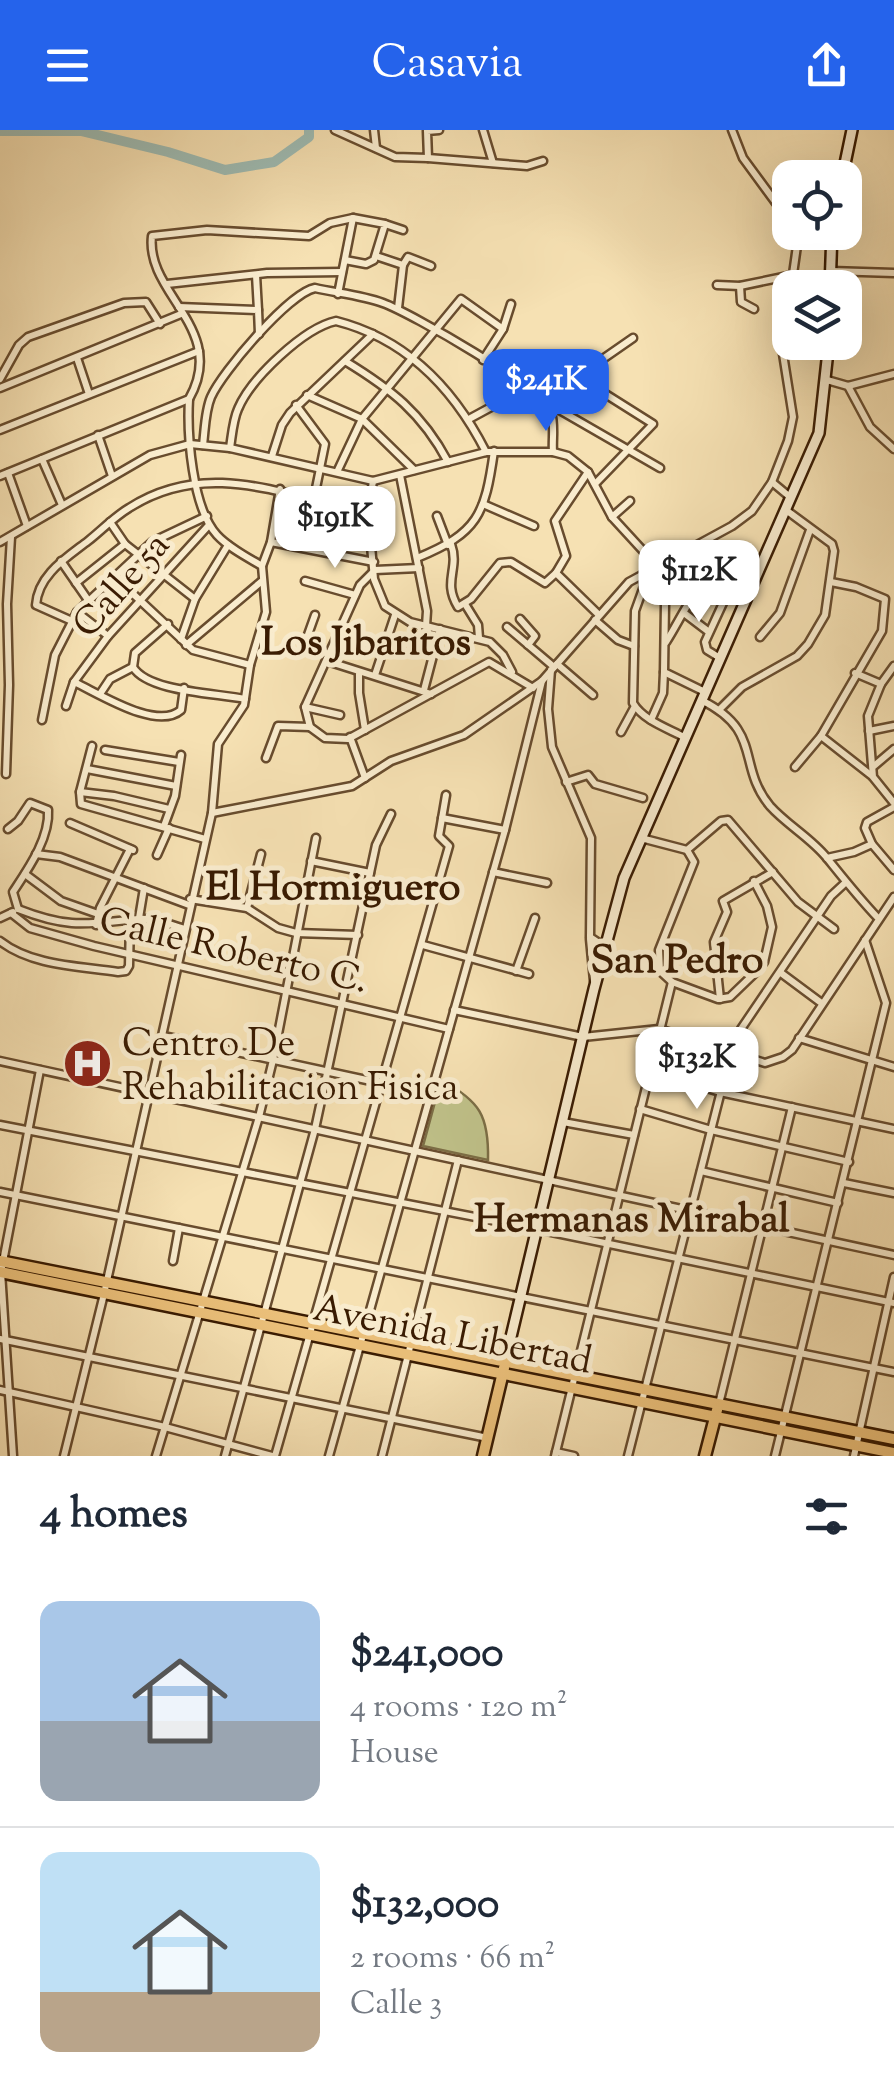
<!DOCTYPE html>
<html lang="en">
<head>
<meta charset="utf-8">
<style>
  :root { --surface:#fff; --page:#f2f2f3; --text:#1f2937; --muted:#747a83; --line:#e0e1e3; --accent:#2563eb }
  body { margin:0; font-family:"Sorts Mill Goudy",serif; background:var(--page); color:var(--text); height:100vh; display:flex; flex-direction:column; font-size:38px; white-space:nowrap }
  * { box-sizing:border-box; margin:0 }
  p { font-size:32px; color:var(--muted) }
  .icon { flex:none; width:55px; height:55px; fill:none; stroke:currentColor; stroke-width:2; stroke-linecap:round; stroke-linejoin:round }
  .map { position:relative; height:1326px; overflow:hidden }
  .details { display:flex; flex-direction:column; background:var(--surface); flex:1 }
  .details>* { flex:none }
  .controls { position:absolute; left:772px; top:30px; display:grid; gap:20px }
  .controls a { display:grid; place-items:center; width:90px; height:90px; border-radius:20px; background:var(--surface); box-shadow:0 10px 40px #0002; font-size:50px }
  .price { position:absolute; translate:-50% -85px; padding:0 22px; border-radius:20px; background:#fff; color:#222; font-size:32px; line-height:65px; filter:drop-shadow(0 2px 5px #0008) }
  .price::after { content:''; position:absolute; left:50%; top:60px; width:30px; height:22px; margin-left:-15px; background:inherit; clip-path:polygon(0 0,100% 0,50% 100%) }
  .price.current { background:var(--accent); color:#fff }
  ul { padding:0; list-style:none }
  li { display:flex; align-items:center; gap:30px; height:250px; padding:0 40px }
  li+li { border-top:2px solid var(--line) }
  li span { display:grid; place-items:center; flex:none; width:280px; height:200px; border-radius:20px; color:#555 }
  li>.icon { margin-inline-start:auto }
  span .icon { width:120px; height:120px; fill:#fffc; stroke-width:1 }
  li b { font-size:42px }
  h2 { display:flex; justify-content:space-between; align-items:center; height:120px; padding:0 40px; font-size:42px }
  header { display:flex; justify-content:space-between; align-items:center; height:130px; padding:0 40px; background:var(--accent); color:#fff; font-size:45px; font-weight:600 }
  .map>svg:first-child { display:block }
  .green { fill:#c0c28a; stroke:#7c6e46; stroke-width:2.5 }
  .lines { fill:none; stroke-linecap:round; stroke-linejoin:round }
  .river { stroke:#9ebcb4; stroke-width:10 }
  .street-casing { stroke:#684c2e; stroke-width:11 }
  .secondary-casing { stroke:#391b02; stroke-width:14 }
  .primary-casing { stroke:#391b02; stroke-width:15 }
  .street { stroke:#f9ecce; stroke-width:6 }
  .secondary { stroke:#f9ecce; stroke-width:9 }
  .primary { stroke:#ebc07a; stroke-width:10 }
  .labels { text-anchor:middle; stroke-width:10; stroke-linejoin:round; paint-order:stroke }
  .street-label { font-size:38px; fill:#391b02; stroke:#f9ecce }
  .poi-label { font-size:38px; fill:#391b02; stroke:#f9ecce; text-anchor:start }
  .neighbourhood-label { font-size:40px; font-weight:bold; fill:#391b02; stroke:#f9ecce }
</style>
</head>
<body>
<header><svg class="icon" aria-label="menu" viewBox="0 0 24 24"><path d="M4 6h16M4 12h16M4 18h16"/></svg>Casavia<svg class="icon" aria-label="share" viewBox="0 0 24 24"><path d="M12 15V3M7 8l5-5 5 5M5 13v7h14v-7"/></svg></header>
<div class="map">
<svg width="894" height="1326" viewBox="0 0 894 1326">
  <rect width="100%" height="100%" fill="#f6e1b3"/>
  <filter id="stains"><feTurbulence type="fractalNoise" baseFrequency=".002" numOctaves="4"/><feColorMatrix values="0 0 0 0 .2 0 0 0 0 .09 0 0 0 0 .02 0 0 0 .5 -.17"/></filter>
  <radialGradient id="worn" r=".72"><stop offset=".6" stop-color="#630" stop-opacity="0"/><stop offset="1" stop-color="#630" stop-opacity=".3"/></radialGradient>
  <path class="green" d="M441,950C480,971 489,986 488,1030L423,1016Z"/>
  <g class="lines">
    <polyline class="river" points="0,1 81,1 168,22 225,40 274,32 309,7 309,0"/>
    <defs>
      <g id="street">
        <polyline points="335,0 395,27 428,28 427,1 439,0"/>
        <polyline points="374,0 376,18"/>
        <polyline points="483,0 493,33"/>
        <polyline points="732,0 743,28 790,92"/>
        <polyline points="428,28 527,36 543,31"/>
        <polyline points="385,94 403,100"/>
        <polyline points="798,109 832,105"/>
        <polyline points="376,126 403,135 398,178"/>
        <polyline points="403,135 408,127 431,136"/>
        <polyline points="831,141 894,143"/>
        <polyline points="256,145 258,180"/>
        <polyline points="167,154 267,143 342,142"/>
        <polyline points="717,155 740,156 793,145"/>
        <polyline points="740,156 741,172 754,179"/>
        <polyline points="791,158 798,109"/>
        <polyline points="338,164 353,88"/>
        <polyline points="179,177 258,180 259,204"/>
        <polyline points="77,228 89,264"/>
        <polyline points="483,230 503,199 511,174"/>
        <path d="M345,231C391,259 422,283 448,332"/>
        <polyline points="561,236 653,294 595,354"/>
        <polyline points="0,249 19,215 28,207 124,173 146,172 160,194"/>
        <polyline points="827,250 848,256 870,297 894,319"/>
        <polyline points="522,255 541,232"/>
        <polyline points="848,256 894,244"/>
        <polyline points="0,258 181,184"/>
        <polyline points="307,265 362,289 414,340"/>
        <polyline points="296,275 325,314 314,368"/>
        <polyline points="556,278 660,338"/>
        <polyline points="553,280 597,233 633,208"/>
        <polyline points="469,289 493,276"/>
        <polyline points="0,300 199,221"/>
        <polyline points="98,305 112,346"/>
        <path d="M203,315C205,299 205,281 211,267C222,242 289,163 315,158C337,163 362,165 383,173C411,183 544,259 551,283C555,294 552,310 553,322"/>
        <path d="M230,318C232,305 233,290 238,279C251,248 304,198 336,191C407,209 454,259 486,322"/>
        <polyline points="272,326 282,295 290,283 373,204"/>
        <polyline points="42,329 62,375"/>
        <polyline points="338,340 362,289 461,169 503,199"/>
        <polyline points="588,342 555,391 566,426 556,443 599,485"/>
        <polyline points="8,343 27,396"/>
        <polyline points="400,345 427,481 426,496"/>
        <path d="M0,346L189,269C229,199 145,164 152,106L207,100L309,106L330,93L353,88L385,94L374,130L366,134L345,130"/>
        <polyline points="373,351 368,383 374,449 385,476 410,492 490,512 503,525 512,542"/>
        <polyline points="772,352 790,367"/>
        <polyline points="483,374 534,396"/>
        <polyline points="437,386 448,415"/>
        <polyline points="612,387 630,371"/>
        <polyline points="110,392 125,414 195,469"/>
        <polyline points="0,412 150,325 190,314 230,318 373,351 486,322 553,322 568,326 588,342 612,387 657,436"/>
        <polyline points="271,412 374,432"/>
        <path d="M451,414C460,439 442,451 458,477L471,469L500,433L511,432L545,453L556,443"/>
        <polyline points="678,423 701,456 723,473 705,512 707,520 720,528"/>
        <path d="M417,428C478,403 485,385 494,321"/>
        <polyline points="61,431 88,470"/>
        <polyline points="262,436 271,412 280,359"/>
        <polyline points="419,438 375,440 360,455 305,577 310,597 325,608 348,609 489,532 533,558"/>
        <polyline points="649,441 665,474 664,542 705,562"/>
        <path d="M643,444L644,456L635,481L633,573C643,590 667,598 684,607"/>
        <polyline points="115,447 193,520 250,535"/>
        <polyline points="305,451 355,465"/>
        <polyline points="76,453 125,414"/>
        <polyline points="465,474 478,495 479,508"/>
        <polyline points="77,482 108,506"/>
        <polyline points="684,483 709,502"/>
        <polyline points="315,485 305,513 330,525"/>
        <polyline points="520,489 535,506 528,515"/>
        <polyline points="595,490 618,510 634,516"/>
        <path d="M72,491L36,475C38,445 66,428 88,411C102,400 114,387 129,378C208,327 287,367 368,383"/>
        <path d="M168,494L135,523L133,537C148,562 216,563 245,569"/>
        <polyline points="507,497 554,537"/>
        <polyline points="760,507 780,483 810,400"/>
        <polyline points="181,509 195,469 228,415"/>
        <path d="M666,512C683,486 704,434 735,429"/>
        <polyline points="186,515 262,451"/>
        <polyline points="327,531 431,564"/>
        <polyline points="557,534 593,565"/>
        <polyline points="894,536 881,554 868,586 873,647 894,673"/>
        <polyline points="551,540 548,579 552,617 591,708 590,807 605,817"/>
        <polyline points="855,543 881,554"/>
        <polyline points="359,544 359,563 365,600"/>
        <polyline points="375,545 395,485"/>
        <polyline points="74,552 108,506 209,395"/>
        <polyline points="424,560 440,499"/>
        <polyline points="100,564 110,549 133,537"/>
        <path d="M701,570C764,601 736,635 770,676C787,695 811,708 827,728C844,749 859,768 877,787"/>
        <path d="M66,576L74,552C100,564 157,601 181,580L184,558"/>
        <polyline points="305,577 340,585"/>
        <polyline points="720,579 742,557 797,526 808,514 825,485 834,421 832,414 786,380"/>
        <polyline points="42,590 55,525 77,482 152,412 207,386"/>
        <polyline points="651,590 663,563 664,542"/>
        <polyline points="869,601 894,596"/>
        <polyline points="621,602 634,578"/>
        <polyline points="821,606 872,646"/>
        <polyline points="350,607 365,648"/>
        <polyline points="92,616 80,662 81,674 205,709"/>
        <polyline points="105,620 179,632"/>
        <polyline points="266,628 278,596 310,597"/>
        <polyline points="874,636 894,619"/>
        <polyline points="795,637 821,606 882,501 885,469 856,457 831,452"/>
        <polyline points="87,639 176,656"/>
        <polyline points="6,644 9,555 7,474 11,407"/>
        <polyline points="566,652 588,645 595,654 643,668"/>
        <polyline points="80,662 114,666 169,679"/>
        <polyline points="894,677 867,692 865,698 872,714 894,740"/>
        <polyline points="212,683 352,656 391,631 464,605 542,551 629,452 732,396 752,381 772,352 788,311 793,287 783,224 790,167"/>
        <polyline points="442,688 505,700"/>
        <polyline points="70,693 133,720"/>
        <polyline points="164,696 175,666 181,625"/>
        <path d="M8,699L18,691L30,673L48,680C50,708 28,739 13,762L18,779"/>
        <polyline points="641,708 687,720 721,691 728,690 798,772 834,799"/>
        <polyline points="687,720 694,732 659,820 660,841 672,852 718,869 730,867 758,840 764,832 772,797 767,776 754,751"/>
        <polyline points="36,724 60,727 189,775"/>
        <polyline points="157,725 169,698"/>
        <polyline points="827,728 854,722 872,714"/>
        <polyline points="311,731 370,743"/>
        <polyline points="493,742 547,753"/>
        <polyline points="25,744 61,771 98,784"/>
        <polyline points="190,769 247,778 278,798 296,803 358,805"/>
        <polyline points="247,778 261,724"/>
        <path d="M18,779C69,799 86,794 137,789C152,787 171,795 185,799"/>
        <polyline points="11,783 30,798 94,816 449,899"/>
        <polyline points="0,788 13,782"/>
        <polyline points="139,788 144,758"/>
        <polyline points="96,795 100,778 130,719"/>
        <polyline points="590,809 594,851"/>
        <path d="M0,811C32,836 79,836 118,842L126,841L129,836L130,791"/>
        <polyline points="423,815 529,844"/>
        <polyline points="516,841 535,788"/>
        <polyline points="781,843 820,872"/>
        <polyline points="720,869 714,812 727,782 723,771 773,742"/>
        <polyline points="454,880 583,907 659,899 765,933 783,927 792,920 894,767"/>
        <polyline points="163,906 431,964"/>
        <polyline points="799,908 894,937"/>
        <polyline points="0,931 894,1125"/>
        <polyline points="651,941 720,962 894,999"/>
        <polyline points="640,979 711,1000 849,1032"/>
        <polyline points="563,992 634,1005"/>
        <polyline points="0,995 537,1099 894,1173"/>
        <polyline points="701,1041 838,1073"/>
        <polyline points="844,1053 894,1063"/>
        <polyline points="0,1062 894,1242"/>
        <polyline points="173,1131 179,1098"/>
        <polyline points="0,1209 488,1308"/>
        <polyline points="0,1260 165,1297 272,1326"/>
        <polyline points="719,1274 792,977"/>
        <polyline points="556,1322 574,1326"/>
        <polyline points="13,1326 1,1142 40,940"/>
        <path d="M64,1326L104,1164L212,683L218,614L244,575L250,535L266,482L262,436C247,427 229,418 217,405C192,378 187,304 189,269"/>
        <polyline points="156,1326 259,987 273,930 316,708"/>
        <polyline points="225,1326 315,999 376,715 391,684"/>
        <polyline points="275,1326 449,716 439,706 446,665"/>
        <polyline points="329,1326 505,700 542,551"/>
        <polyline points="382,1326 458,1030"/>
        <polyline points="555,1326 672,852"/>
        <polyline points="628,1326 731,922 741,899 831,766 845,753"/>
        <polyline points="775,1326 886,873 865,810"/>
        <polyline points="854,1326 894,1147"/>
      </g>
      <g id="secondary">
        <polyline points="842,48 852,0"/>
        <polyline points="830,158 832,102"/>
        <polyline points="505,1232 594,859 624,748 819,303 829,212"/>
      </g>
      <g id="primary">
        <polyline points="0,1131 894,1309"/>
        <polyline points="0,1142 894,1323"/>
        <polyline points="483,1326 504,1238"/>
        <polyline points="705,1326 717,1280"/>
      </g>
    </defs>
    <use href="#street" class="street-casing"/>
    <use href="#secondary" class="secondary-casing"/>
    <use href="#primary" class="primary-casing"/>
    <use href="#street" class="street"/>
    <use href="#secondary" class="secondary"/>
    <use href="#primary" class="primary"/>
  </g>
  <defs>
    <symbol id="hospital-disc" viewBox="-11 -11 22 22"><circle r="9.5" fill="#8f2418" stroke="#f9ecce"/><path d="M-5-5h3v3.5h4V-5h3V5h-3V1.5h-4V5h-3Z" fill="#fff"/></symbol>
  </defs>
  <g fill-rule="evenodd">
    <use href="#hospital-disc" x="60" y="906" width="55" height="55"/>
  </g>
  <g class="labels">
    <g class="street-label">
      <text transform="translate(120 454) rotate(-49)" y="13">Calle 5a</text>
      <text transform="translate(234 819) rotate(13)" y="13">Calle Roberto C.</text>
      <text transform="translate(453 1203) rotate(11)" y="13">Avenida Libertad</text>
    </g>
    <g class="poi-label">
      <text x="122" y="925">Centro De<tspan x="122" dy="44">Rehabilitacion Fisica</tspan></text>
    </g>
    <g class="neighbourhood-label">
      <text x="366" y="524">Los Jibaritos</text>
      <text x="333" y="769">El Hormiguero</text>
      <text x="677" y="842">San Pedro</text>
      <text x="632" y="1101">Hermanas Mirabal</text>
    </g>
  </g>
  <rect width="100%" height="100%" filter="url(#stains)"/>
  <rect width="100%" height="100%" fill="url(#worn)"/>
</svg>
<div class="controls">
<a><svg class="icon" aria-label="locate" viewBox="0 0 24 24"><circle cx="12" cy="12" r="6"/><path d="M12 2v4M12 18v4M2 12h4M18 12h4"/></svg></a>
<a><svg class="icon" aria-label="layers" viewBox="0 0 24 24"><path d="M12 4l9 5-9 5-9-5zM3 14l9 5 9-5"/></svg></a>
</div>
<b class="price current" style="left:546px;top:304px">$241K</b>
<b class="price" style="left:335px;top:441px">$191K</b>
<b class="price" style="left:699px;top:495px">$112K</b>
<b class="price" style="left:697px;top:982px">$132K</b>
</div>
<section class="details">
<h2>4 homes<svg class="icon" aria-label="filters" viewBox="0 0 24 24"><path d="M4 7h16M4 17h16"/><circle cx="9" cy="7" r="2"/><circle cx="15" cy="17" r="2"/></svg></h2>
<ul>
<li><span style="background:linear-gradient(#a9c7e8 60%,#9aa5b1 0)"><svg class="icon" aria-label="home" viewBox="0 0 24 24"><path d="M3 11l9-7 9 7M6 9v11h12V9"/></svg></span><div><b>$241,000</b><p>4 rooms · 120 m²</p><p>House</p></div></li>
<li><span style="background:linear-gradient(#bfe0f5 70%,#b9a48a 0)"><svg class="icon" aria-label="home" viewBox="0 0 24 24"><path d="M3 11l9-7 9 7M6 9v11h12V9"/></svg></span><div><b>$132,000</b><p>2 rooms · 66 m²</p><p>Calle 3</p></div></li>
</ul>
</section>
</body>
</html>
